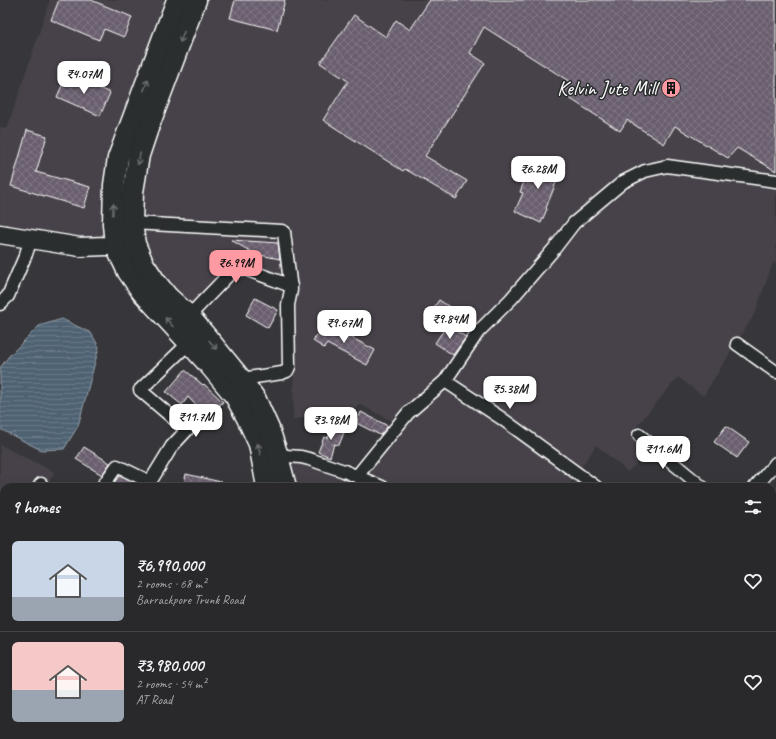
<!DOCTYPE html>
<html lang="en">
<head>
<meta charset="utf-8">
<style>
  :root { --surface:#29292c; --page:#313134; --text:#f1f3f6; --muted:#a5a6a9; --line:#454548; --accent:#ff9aa2 }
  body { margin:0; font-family:Caveat,sans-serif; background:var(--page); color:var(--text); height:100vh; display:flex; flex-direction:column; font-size:15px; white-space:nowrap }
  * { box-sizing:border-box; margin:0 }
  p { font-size:13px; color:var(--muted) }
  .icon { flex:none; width:22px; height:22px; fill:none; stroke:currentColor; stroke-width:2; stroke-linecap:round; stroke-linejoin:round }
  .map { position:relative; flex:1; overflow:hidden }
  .side { position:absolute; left:0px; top:483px; width:776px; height:256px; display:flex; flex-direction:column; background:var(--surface); border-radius:12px 12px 0 0; box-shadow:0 4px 16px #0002,0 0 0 1px var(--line) }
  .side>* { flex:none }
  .price { position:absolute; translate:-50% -34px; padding:0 9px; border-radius:8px; background:#fff; color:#222; font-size:13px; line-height:26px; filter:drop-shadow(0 1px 2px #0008) }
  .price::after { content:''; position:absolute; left:50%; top:24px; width:12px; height:9px; margin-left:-6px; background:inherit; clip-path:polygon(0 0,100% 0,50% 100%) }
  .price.active { background:var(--accent); color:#111 }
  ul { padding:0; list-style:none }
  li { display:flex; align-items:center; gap:12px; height:100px; padding:0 12px }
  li+li { border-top:1px solid var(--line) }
  li span { display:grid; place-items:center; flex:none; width:112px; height:80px; border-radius:6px; color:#555 }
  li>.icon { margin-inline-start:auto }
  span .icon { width:48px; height:48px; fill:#fffc; stroke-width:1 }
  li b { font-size:17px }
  h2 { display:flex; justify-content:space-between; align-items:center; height:48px; padding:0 12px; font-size:17px }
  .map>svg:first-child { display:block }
  .built { fill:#47434a }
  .water { fill:url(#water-rules); stroke:#96a1ab }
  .building { fill:url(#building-cross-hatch); stroke:#fff }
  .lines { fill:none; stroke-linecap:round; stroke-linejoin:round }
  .street-casing { stroke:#fff; stroke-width:15 }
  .secondary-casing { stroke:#fff; stroke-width:21 }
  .primary-casing { stroke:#fff; stroke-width:23 }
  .street { stroke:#2a2d2e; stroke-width:12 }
  .secondary { stroke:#2a2d2e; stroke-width:18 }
  .primary { stroke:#2a2d2e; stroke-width:20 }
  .oneway { stroke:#6a6c6d }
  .labels { text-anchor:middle; stroke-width:3; stroke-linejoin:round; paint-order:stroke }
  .poi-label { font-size:20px; fill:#fff; stroke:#2a2d2e; text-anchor:end }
</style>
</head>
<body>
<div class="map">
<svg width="776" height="739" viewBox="0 0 776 739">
  <defs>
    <pattern id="water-rules" width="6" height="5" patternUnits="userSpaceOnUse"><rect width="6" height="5" fill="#506273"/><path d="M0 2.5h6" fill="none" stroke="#6a7a88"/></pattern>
    <pattern id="building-cross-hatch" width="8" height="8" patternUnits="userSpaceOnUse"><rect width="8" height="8" fill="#6b5f6e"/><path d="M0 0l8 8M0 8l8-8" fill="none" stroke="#817784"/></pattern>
  </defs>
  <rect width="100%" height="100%" fill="#37373b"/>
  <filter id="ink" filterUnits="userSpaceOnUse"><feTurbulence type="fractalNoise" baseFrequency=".025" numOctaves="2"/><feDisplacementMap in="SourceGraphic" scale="8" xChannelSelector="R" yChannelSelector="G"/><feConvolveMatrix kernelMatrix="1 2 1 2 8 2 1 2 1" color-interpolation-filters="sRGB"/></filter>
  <g filter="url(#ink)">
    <g class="built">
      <polygon points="50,0 187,0 149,99 122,185 121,240 50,237 0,228 0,127 7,129"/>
      <polygon points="200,0 776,0 776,264 773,262 755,313 703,396 678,377 630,434 648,451 628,472 596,445 568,487 392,487 362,475 482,336 579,220 566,218 558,236 513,287 470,332 441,381 400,412 394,422 359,404 346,421 323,412 293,420 296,288 285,224 134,217 159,105"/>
      <polygon points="134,229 280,236 284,278 234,264 181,321"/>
      <polygon points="0,445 54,472 47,487 4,487 4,735 27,735 24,739 0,739"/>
      <polygon points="271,457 302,464 351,478 369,487 284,487"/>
      <polygon points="772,608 776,611 776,738 772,734"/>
      <polygon points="184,735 271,735 270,739 184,739"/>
      <polygon points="297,735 660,735 667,739 297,739"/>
    </g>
    <polygon class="water" points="62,319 91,333 99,347 78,426 64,449 41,450 0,429 0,368 9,356 39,326"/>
    <g class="building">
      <polygon points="59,0 91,0 132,17 124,37 104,29 99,40 51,20"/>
      <polygon points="235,0 285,0 277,30 230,18"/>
      <polygon points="430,0 776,0 776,171 737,148 728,158 675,126 664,144 627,120 620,131 563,94 570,82 484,27 470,53 485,63 425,156 467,181 456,199 405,169 403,171 323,120 348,81 320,63 354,15 386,37 396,20 410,30"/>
      <polygon points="67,74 110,93 100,116 57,97"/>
      <polygon points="27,130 47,136 36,172 90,187 84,208 11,186"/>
      <polygon points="533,158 561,170 546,208 547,209 541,223 515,211 523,193 520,192"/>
      <polygon points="231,240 278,243 280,259 255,254"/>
      <polygon points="255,298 278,310 268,328 246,315"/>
      <polygon points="439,300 451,308 441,323 429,315"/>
      <polygon points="323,324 338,333 339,331 375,350 367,365 327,344 324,348 313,341"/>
      <polygon points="447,325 466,337 453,355 435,343"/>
      <polygon points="185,370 203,385 204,384 223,402 207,417 188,397 182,405 166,392"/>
      <polygon points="361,412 388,426 380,435 356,423"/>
      <polygon points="333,425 345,430 339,445 334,444 330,457 318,452 324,437 328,438"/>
      <polygon points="726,426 749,442 737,458 714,442"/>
      <polygon points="84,447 110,463 102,475 76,459"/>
      <polygon points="186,474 221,482 220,487 183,487"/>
      <polygon points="119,476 143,487 111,487"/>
    </g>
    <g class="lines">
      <defs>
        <g id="street">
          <polyline points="132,223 282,231 284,232 291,290 288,305 289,367 287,371 282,373 241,379"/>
          <polyline points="0,304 8,296 26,254 31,239"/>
          <polyline points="189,316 237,266 291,286"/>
          <polyline points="737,344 776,372"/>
          <polyline points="445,381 501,418 596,487"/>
          <polyline points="639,435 702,487"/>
          <polyline points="277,453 287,456 301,457 309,459 344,471 382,487"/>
          <polyline points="357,476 408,413 445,381 478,332 511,299 554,249 574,223 623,182 645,171 667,166 776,181"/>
          <polyline points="39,487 41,484"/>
          <polyline points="102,487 117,466 150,482 172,446 187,430 140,390 189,343"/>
          <polyline points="755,487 776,463"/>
          <polyline points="0,499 4,502"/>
          <polyline points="772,534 776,537"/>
          <polyline points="0,610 4,605"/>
          <polyline points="0,719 4,722"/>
          <polyline points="21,735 26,739"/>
          <polyline points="647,735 655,739"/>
          <polyline points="766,735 771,739"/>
          <polyline points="395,739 397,735"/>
        </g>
        <polyline id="secondary" points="0,234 80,247 106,246 130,244"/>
        <g id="primary">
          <polyline points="177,0 118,158 114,185 113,224 115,245 128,272 142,292 189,343 211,367 235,396 247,418 259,444 267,487"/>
          <polyline points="196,0 147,131 139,155 133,192 132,223 135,244 143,263 155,281 168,297 189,316 205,335 241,379 256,400 269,429 277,453 286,487"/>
          <polyline points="262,739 262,735"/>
          <polyline points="283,739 283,735"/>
        </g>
      </defs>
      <use href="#street" class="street-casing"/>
      <use href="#secondary" class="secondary-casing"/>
      <use href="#primary" class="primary-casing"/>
      <use href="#street" class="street"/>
      <use href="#secondary" class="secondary"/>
      <use href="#primary" class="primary"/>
    </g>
    <defs><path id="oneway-shaft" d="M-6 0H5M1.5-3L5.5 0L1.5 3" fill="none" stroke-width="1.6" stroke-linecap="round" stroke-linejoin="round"/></defs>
    <g class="oneway">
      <use href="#oneway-shaft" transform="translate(182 37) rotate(110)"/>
      <use href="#oneway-shaft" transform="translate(146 85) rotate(-69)"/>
      <use href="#oneway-shaft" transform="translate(139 159) rotate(101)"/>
      <use href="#oneway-shaft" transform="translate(113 209) rotate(-89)"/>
      <use href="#oneway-shaft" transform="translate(169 322) rotate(-132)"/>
      <use href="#oneway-shaft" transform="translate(213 345) rotate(50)"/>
      <use href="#oneway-shaft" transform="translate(259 449) rotate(-104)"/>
    </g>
  </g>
  <defs>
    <symbol id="building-disc" viewBox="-11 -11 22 22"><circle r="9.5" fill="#ff9aa2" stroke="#2a2d2e"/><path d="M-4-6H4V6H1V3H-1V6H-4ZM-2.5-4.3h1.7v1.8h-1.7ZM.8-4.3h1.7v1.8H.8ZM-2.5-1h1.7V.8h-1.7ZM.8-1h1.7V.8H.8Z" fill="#111"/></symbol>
  </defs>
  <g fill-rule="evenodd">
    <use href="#building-disc" x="660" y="77" width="22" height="22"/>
  </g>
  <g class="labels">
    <g class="poi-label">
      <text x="657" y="95">Kelvin Jute Mill</text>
    </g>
  </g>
</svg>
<b class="price" style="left:84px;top:95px">₹4.07M</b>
<b class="price" style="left:538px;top:190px">₹6.28M</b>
<b class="price active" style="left:236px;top:284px">₹6.99M</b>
<b class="price" style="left:450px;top:340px">₹9.84M</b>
<b class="price" style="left:344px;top:344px">₹9.67M</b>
<b class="price" style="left:510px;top:410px">₹5.38M</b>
<b class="price" style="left:196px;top:438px">₹11.7M</b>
<b class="price" style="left:331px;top:441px">₹3.98M</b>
<b class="price" style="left:663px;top:470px">₹11.6M</b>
<section class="side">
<h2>9 homes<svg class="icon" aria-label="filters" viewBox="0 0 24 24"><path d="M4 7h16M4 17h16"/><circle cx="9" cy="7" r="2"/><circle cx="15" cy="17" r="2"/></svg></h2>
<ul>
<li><span style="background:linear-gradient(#c9d6e8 70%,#9aa5b1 0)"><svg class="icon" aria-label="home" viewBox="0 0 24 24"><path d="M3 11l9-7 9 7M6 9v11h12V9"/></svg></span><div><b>₹6,990,000</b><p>2 rooms · 68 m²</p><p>Barrackpore Trunk Road</p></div><svg class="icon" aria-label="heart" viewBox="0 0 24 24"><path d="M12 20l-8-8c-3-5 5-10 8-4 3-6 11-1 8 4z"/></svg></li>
<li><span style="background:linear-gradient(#f6c9c9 60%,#9aa5b1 0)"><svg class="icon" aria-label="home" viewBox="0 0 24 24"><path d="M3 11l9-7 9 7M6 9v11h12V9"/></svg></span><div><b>₹3,980,000</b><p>2 rooms · 54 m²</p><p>AT Road</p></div><svg class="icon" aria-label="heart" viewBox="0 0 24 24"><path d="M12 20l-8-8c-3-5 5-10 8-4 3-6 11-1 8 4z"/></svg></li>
</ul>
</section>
</div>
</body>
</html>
